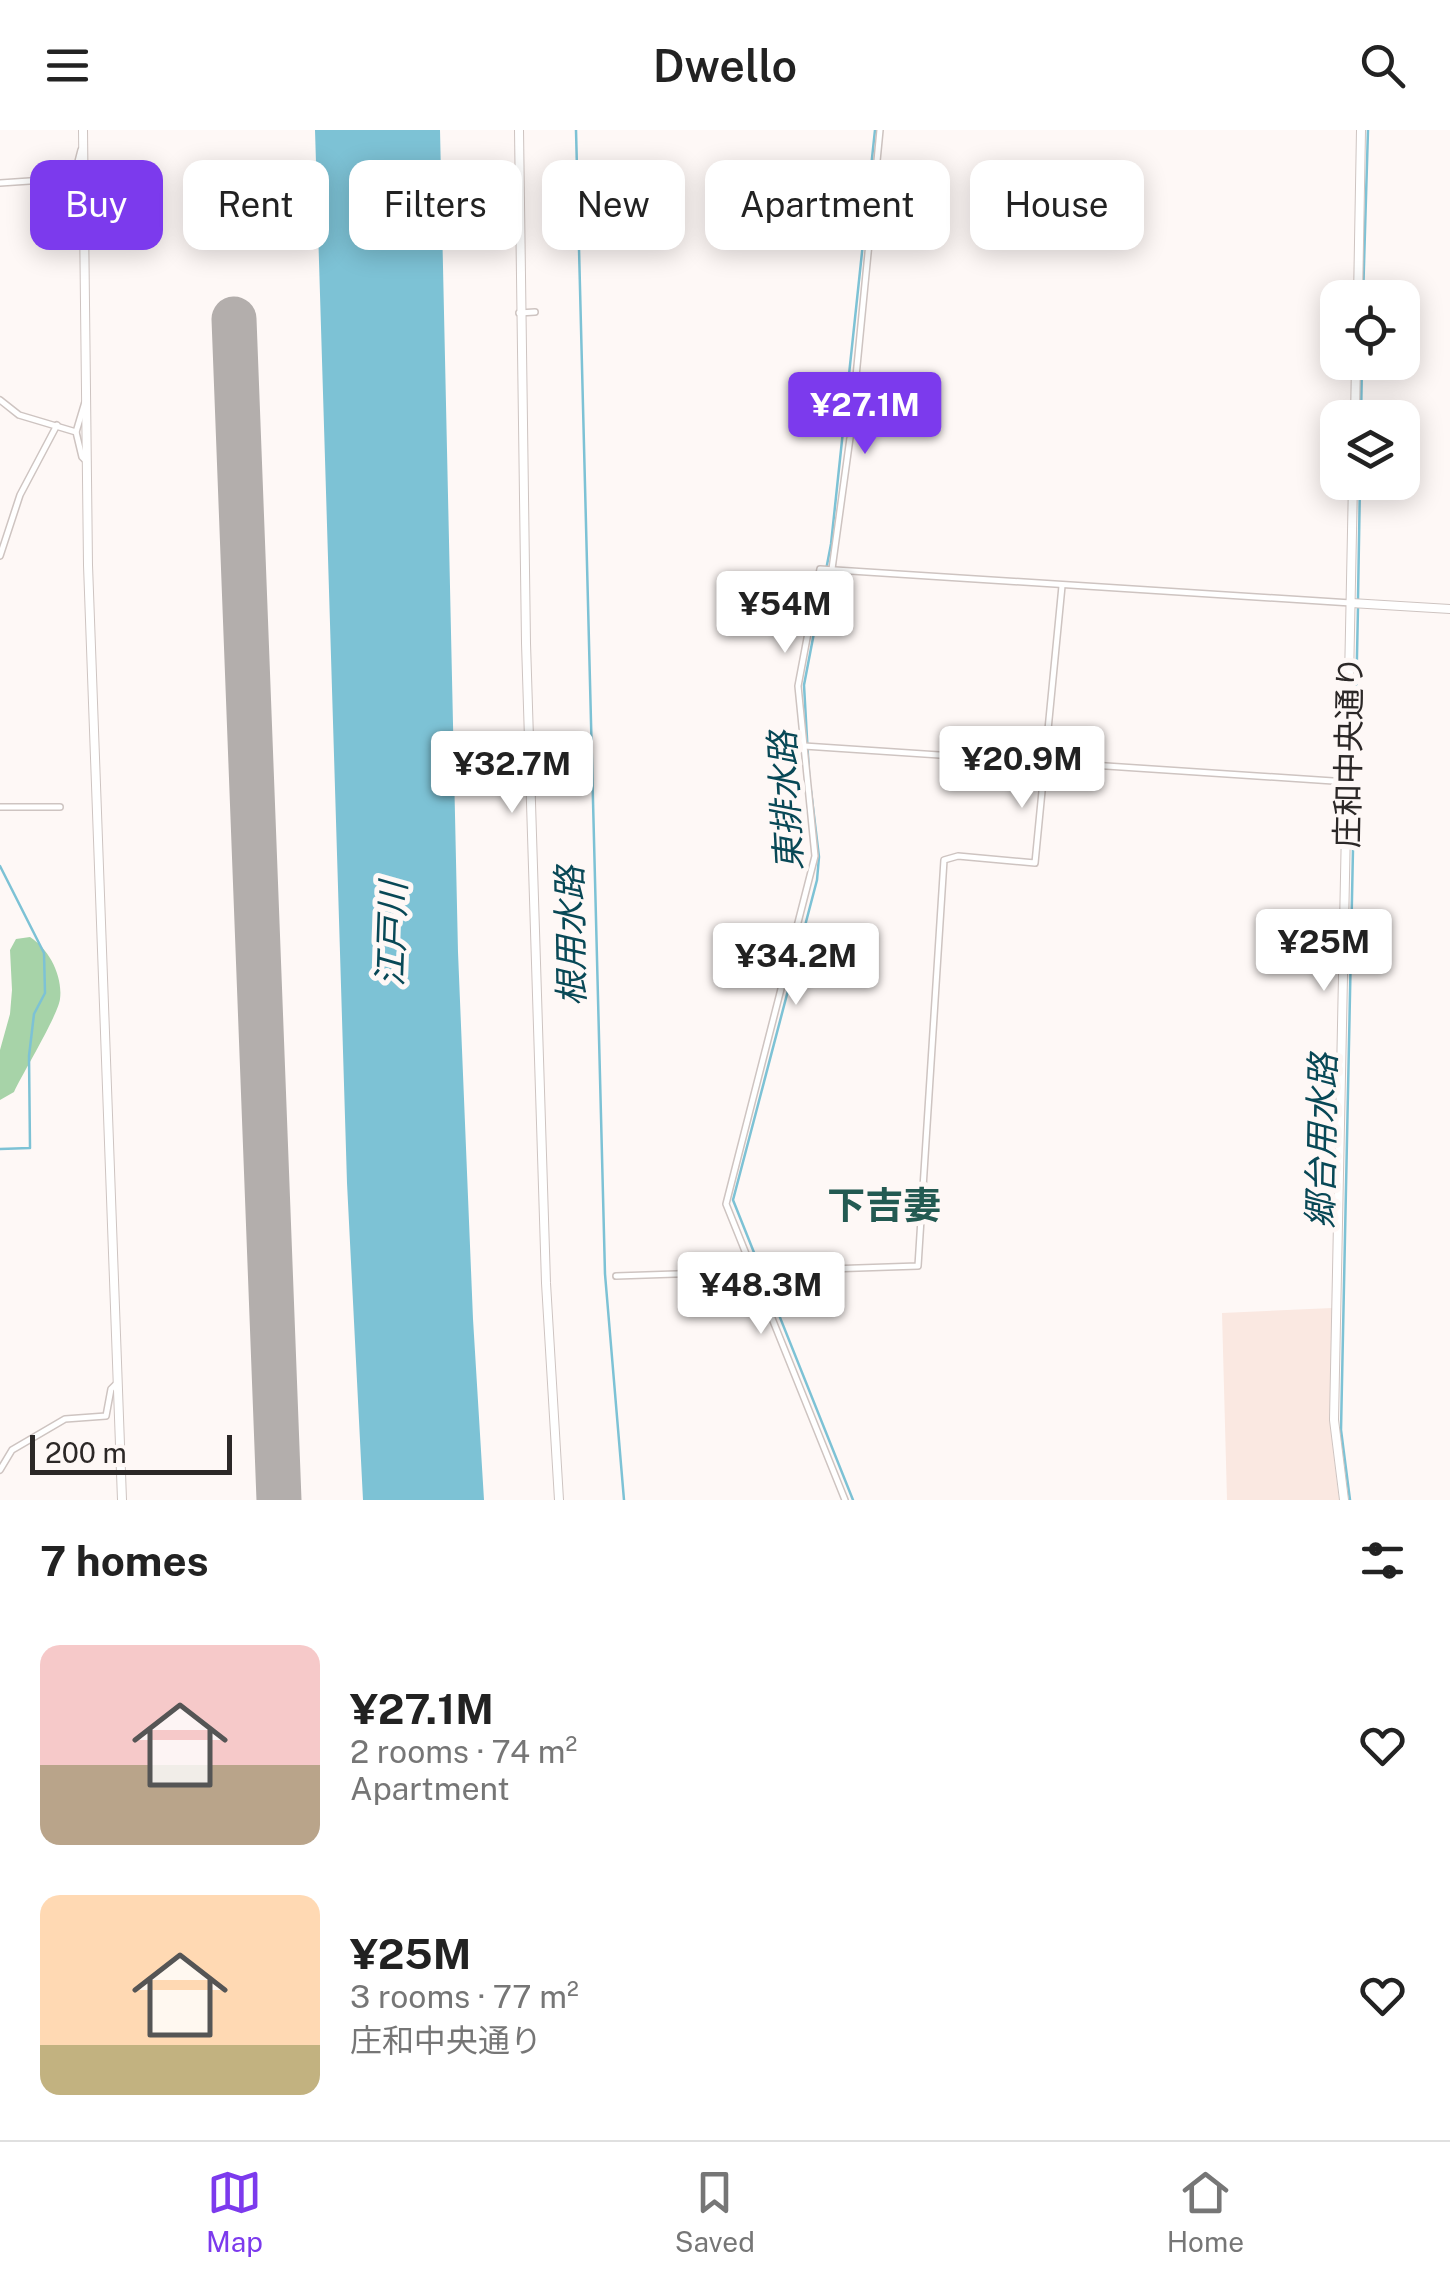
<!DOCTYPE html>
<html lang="en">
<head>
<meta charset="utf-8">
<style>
  :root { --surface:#fff; --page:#f2f2f2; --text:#222; --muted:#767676; --line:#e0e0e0; --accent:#7c3aed }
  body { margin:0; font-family:"Public Sans","Noto Sans JP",sans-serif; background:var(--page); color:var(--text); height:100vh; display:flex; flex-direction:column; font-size:38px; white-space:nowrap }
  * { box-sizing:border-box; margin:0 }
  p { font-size:32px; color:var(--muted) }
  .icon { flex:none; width:55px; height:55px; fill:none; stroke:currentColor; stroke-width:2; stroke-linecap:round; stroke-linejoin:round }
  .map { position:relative; height:1370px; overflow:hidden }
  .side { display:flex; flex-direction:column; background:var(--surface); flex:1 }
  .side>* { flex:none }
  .top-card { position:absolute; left:30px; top:30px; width:1390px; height:90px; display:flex; gap:20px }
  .controls { position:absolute; left:1320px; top:150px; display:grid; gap:20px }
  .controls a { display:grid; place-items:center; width:100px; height:100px; border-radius:20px; background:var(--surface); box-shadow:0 5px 25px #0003; font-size:50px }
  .scale { position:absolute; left:30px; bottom:25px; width:202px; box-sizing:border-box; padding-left:10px; border:5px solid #2c2827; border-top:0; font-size:28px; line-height:35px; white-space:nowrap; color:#2c2827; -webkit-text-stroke:8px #fef8f6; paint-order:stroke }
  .price { position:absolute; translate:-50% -85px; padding:0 22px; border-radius:10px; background:#fff; color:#222; font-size:32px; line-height:65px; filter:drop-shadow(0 2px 5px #0008) }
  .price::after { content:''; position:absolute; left:50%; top:60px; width:30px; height:22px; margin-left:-15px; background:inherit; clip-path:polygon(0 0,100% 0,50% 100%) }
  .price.selected { background:var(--accent); color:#fff }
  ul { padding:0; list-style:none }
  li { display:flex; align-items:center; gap:30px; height:250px; padding:0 40px }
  li span { display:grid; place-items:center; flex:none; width:280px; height:200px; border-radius:20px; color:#555 }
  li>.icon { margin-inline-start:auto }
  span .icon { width:120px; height:120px; fill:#fffc; stroke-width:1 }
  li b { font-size:42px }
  h2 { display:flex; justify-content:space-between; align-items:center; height:120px; padding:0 40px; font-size:42px }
  .chip { padding:0 35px; border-radius:20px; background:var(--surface); box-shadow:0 5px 25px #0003; font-size:35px; line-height:90px }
  .chip.selected { background:var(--accent); color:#fff }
  header { display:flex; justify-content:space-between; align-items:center; height:130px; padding:0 40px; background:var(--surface); font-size:45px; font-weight:600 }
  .tabs { display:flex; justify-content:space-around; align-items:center; height:140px; border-top:2px solid var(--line); background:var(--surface); font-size:28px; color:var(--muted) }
  .tabs a { display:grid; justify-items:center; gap:5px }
  .tabs .selected { color:var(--accent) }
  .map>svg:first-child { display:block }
  .built { fill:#fae8e1 }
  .forest { fill:#a7d3a8 }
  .water { fill:#7dc2d5 }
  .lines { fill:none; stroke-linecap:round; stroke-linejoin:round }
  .stream { stroke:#7dc2d5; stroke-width:2.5 }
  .runway { stroke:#b3aeac; stroke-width:45 }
  .street-casing { stroke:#cec4c1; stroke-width:8 }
  .secondary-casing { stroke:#cec4c1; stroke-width:10 }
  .street { stroke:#fff; stroke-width:5 }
  .secondary { stroke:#fff; stroke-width:8 }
  .labels { text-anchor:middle; stroke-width:10; stroke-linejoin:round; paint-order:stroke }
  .street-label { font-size:32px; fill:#2c2827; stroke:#fef8f6 }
  .water-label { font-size:35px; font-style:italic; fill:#084856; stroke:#fef8f6 }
  .quarter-label { font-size:38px; font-weight:bold; fill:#235a52; stroke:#fef8f6 }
</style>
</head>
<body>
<header><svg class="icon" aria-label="menu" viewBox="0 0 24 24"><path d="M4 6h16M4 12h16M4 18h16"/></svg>Dwello<svg class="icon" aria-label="search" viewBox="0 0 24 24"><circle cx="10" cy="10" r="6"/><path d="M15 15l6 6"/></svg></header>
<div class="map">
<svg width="1450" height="1370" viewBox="0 0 1450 1370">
  <rect width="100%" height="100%" fill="#fef8f6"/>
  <polygon class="built" points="1332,1178 1330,1294 1339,1370 1227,1370 1222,1183"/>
  <path class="forest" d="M30,807C49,819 63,846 60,869C58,885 23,943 14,962L0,970V920L10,884L12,860L10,820L16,809Z"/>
  <polygon class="water" points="315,0 440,0 458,822 473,1189 484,1370 363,1370 347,1053"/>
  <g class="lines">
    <g class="stream">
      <polyline points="576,0 605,1144 624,1370"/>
      <polyline points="1363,168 1368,0"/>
      <polyline points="1361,288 1362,232"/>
      <polyline points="1358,469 1360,352"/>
      <polyline points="809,644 804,555 831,414 875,0"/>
      <polyline points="811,661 819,727 817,750 733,1070 853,1370"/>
      <polyline points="0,736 44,823 45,863 34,884 29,926 30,1018 0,1019"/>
      <polyline points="1350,1370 1341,1300 1358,477"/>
    </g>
    <polyline class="runway" points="234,189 279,1370"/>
    <defs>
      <g id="street">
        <polyline points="74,47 81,20"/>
        <polyline points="0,53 74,48 77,64 82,69"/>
        <polyline points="519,183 535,182"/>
        <polyline points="0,270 19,285 76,302 82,327 87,332"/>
        <polyline points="76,302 85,272"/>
        <polyline points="0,426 20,365 57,295"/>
        <polyline points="832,439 850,308 880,0"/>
        <polyline points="804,616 1348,652"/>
        <polyline points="0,677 60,677"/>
        <polyline points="616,1146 918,1136 944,730 958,726 1035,733 1062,456"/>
        <polyline points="0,1340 12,1320 65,1289 106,1286 111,1259 117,1253"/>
        <polyline points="845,1370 726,1074 815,726 798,556 820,439 1351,473"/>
      </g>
      <g id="secondary">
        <polyline points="83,0 88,435 122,1370"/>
        <polyline points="519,0 526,513 546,1153 559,1370"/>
        <polyline points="1358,168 1361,0"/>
        <polyline points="1355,288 1356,232"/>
        <polyline points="1351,473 1450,479"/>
        <polyline points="1344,1370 1334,1290 1353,352"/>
      </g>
    </defs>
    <use href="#street" class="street-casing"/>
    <use href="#secondary" class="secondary-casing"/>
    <use href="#street" class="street"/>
    <use href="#secondary" class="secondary"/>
  </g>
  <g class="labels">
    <g class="street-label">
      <text transform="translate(1349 622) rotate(-89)" y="11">庄和中央通り</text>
    </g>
    <g class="water-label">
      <text transform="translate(786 671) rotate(-93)" y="12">東排水路</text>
      <text transform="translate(392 804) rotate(-88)" y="12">江戸川</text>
      <text transform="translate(571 806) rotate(-91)" y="12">根用水路</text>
      <text transform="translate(1322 1011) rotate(-89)" y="12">郷台用水路</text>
    </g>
    <g class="quarter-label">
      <text x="884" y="1089">下吉妻</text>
    </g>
  </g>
</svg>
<div class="controls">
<a><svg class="icon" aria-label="locate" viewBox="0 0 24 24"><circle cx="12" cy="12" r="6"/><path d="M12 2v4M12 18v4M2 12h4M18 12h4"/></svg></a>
<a><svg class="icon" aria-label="layers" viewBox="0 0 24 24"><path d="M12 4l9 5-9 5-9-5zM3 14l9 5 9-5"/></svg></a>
</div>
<div class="scale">200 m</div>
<b class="price selected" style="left:865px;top:327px">¥27.1M</b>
<b class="price" style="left:785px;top:526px">¥54M</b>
<b class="price" style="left:1022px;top:681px">¥20.9M</b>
<b class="price" style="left:512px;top:686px">¥32.7M</b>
<b class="price" style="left:1324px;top:864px">¥25M</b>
<b class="price" style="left:796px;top:878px">¥34.2M</b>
<b class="price" style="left:761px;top:1207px">¥48.3M</b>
<div class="top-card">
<a class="chip selected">Buy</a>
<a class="chip">Rent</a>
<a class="chip">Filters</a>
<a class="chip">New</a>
<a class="chip">Apartment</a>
<a class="chip">House</a>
</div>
</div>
<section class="side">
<h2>7 homes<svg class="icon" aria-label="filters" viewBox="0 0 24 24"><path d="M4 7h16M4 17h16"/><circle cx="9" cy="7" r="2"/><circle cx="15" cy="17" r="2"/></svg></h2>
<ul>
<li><span style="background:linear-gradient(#f6c9c9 60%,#b9a48a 0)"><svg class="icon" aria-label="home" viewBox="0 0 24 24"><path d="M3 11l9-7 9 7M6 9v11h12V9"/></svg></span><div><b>¥27.1M</b><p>2 rooms · 74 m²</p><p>Apartment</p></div><svg class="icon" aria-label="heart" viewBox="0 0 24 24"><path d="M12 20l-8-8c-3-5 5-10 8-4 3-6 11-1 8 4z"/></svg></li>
<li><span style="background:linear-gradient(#ffd9b3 75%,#c2b280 0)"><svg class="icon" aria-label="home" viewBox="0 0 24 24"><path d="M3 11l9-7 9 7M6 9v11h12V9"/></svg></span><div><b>¥25M</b><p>3 rooms · 77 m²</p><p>庄和中央通り</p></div><svg class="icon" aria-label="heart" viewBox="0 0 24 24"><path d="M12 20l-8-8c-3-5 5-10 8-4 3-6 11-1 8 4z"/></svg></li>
</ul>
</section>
<nav class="tabs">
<a class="selected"><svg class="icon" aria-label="map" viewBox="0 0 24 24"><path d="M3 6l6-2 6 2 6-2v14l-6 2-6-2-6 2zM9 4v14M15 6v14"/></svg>Map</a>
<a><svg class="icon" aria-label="saved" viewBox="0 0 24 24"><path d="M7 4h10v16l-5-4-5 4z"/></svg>Saved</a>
<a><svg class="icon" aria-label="home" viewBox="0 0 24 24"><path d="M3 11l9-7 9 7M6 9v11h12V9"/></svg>Home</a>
</nav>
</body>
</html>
